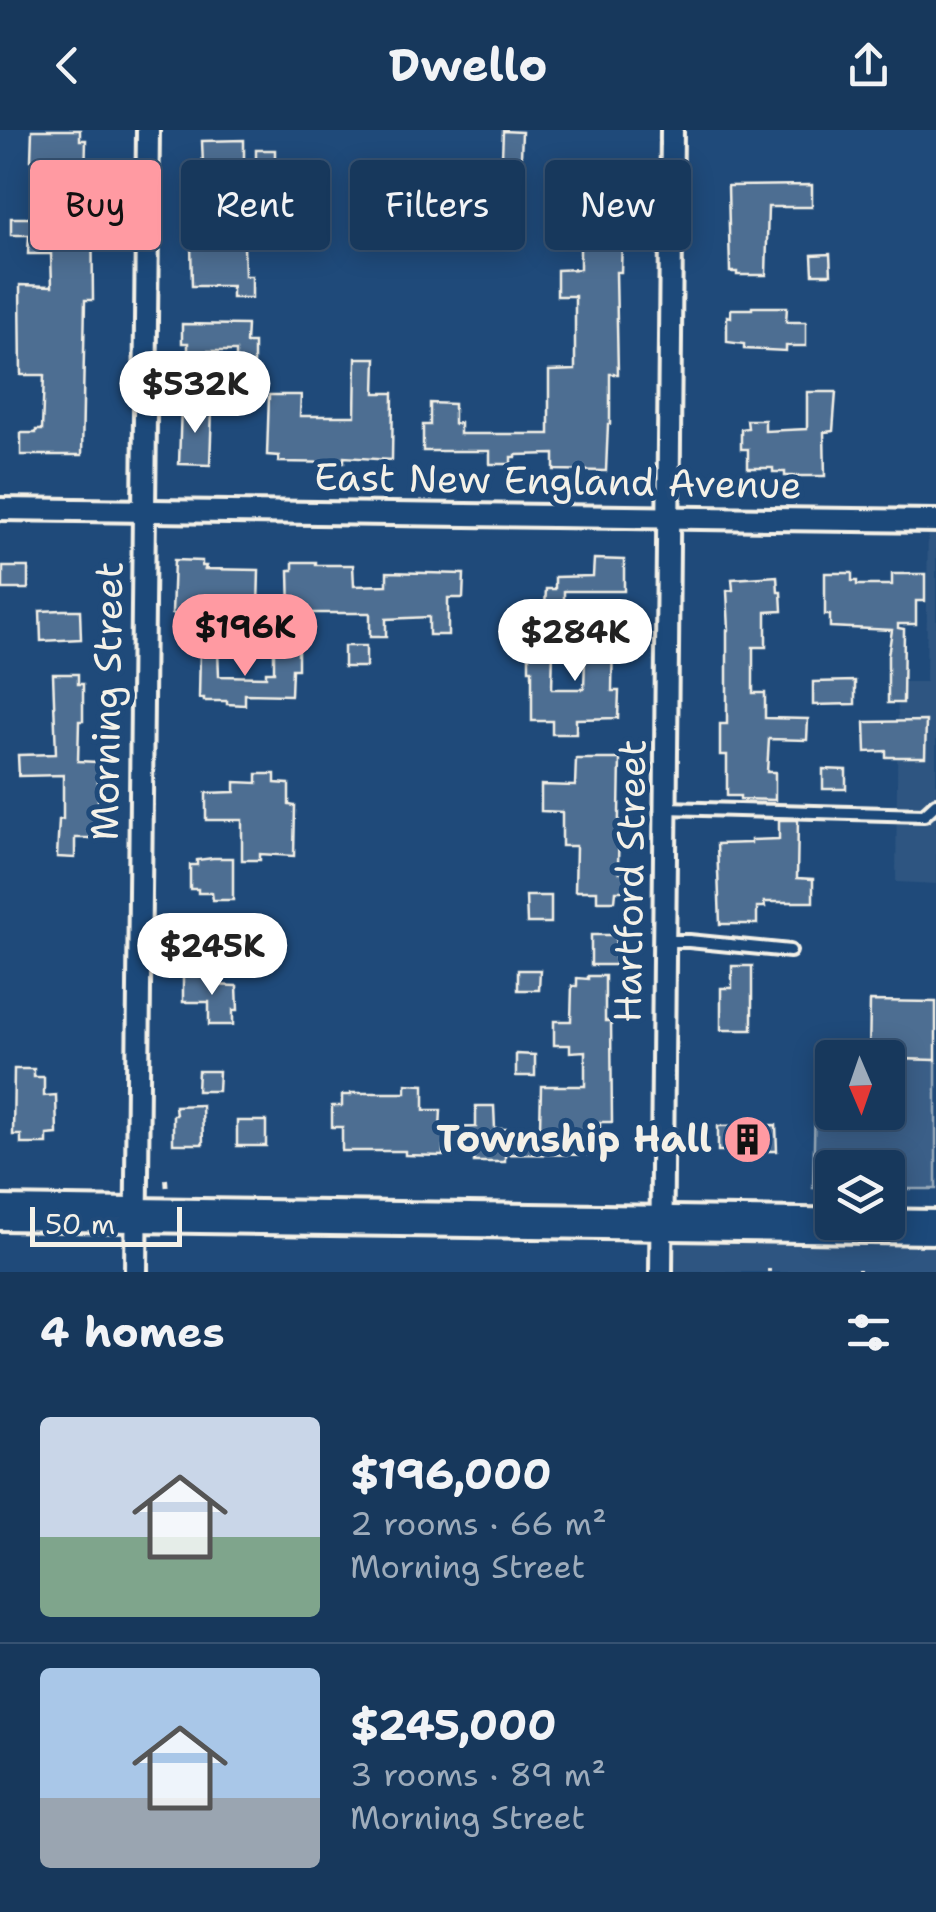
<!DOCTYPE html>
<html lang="en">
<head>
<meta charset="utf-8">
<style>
  :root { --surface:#17385c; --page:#203f62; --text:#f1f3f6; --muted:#9eacbb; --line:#365272; --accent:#ff9aa2 }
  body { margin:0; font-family:"Shantell Sans",sans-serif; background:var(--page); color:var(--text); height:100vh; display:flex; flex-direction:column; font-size:38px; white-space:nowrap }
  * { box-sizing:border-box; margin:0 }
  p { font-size:32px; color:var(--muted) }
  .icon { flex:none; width:55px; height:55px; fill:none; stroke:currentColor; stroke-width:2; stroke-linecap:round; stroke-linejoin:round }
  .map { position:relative; height:1142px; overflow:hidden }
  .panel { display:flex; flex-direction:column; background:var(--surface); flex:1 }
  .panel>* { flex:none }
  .top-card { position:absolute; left:30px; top:30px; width:878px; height:90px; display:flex; gap:20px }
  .needle { width:65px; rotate:178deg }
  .tools { position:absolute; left:815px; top:910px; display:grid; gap:20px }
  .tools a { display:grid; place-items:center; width:90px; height:90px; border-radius:10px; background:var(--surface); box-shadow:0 5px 25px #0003,0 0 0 2px var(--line); font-size:50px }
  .scale { position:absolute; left:30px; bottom:25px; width:152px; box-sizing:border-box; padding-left:10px; border:5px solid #f4f1e8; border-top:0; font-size:28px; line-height:35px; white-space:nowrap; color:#f4f1e8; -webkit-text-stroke:8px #1f4a7a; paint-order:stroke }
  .price { position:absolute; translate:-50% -85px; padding:0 22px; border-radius:35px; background:#fff; color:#222; font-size:32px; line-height:65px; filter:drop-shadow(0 2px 5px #0008) }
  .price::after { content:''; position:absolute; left:50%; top:60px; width:30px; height:22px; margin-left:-15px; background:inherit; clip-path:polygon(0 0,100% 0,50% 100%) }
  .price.on { background:var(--accent); color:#111 }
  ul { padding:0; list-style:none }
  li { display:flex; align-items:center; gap:30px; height:250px; padding:0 40px }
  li+li { border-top:2px solid var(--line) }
  li span { display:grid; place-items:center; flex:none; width:280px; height:200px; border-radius:10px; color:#555 }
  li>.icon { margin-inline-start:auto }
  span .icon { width:120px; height:120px; fill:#fffc; stroke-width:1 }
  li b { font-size:42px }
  h2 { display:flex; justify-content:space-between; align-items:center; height:120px; padding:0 40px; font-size:42px }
  .tag { padding:0 35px; border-radius:10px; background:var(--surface); box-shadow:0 5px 25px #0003,0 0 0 2px var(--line); font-size:35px; line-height:90px }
  .tag.on { background:var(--accent); color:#111 }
  header { display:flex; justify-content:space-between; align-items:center; height:130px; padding:0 40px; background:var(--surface); font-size:45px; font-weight:700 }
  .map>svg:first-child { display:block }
  .built { fill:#2d5581 }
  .green { fill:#3a5f88; stroke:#97a8b8; stroke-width:2.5 }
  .building { fill:#4d6e92; stroke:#f4f1e8; stroke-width:2.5 }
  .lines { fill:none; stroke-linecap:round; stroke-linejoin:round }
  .service-casing { stroke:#f4f1e8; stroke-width:18 }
  .minor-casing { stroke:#f4f1e8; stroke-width:28 }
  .primary-casing { stroke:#f4f1e8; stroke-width:40 }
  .path { stroke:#f4f1e8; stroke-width:4; stroke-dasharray:8 8; stroke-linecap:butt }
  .service { stroke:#1f4a7a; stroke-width:10 }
  .minor { stroke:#1f4a7a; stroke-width:20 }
  .primary { stroke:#1f4a7a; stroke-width:32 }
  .labels { text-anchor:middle; stroke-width:10; stroke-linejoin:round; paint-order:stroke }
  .street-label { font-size:38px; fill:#f4f1e8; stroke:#1f4a7a }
  .poi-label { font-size:38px; font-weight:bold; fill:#f4f1e8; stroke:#1f4a7a; text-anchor:end }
</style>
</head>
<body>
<header><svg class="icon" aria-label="back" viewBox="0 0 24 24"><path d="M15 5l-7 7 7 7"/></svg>Dwello<svg class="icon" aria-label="share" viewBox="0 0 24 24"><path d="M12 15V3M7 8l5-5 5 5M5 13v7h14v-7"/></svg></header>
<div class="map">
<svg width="936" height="1142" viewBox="0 0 936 1142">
  <rect width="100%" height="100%" fill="#1f4a7a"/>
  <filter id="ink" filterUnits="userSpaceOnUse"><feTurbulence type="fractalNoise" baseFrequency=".01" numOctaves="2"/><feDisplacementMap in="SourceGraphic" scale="20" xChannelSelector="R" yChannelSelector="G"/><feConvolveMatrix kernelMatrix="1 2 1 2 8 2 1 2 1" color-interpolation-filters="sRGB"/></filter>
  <g filter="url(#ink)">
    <g class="built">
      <polygon points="928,391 936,391 936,754 896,752 898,552 926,552"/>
      <polygon points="662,1093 936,1097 936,1142 661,1142"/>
    </g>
    <polygon class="green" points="816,927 833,928 832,982 888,982 888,929 936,930 936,1059 888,1059 888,1038 832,1038 832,1058 813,1058"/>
    <g class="building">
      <polygon points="32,0 80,0 80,10 86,10 85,50 88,50 88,53 96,53 95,73 92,73 93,170 85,170 82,325 21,325 21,303 36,303 36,300 42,300 44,245 21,245 20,155 52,156 51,124 28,124 29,105 11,105 11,88 41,88 42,30 31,30"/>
      <polygon points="503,1 522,2 521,28 502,27"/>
      <polygon points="244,10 244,35 203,35 202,11"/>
      <rect x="256" y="20" width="19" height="23"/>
      <polygon points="558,29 597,30 597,56 564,55 564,50 558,50"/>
      <polygon points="812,55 812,77 768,77 766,145 737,145 737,142 730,142 728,56"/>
      <polygon points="190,71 216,73 216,78 221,78 222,83 226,83 227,98 277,97 277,115 244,116 245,146 252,146 252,168 232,168 232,156 192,156"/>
      <polygon points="580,105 613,106 622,109 621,142 616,142 618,244 610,244 610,294 608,294 606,341 554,340 554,324 516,325 516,327 511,327 511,334 490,334 490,321 423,321 423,295 430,295 430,273 454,274 454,294 460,293 460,304 549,304 549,241 575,240 575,166 557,166 557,140 580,139"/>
      <polygon points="830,124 831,144 813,144 812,125"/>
      <polygon points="752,177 787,177 786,192 806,192 806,216 786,216 786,221 744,219 744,214 727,212 727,186 731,187 731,179 752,179"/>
      <polygon points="182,194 247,195 246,213 254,213 254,234 236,233 236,221 188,221 188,213 182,213"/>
      <polygon points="356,228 376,228 375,263 393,263 392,330 344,327 344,333 279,332 279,326 267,325 269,265 301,265 300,286 355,286"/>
      <polygon points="240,238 259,239 258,271 239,270"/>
      <polygon points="807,262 836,262 833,301 824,302 825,346 785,346 785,342 773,342 773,338 748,338 748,319 741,319 741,299 748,298 747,290 765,290 765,301 807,299"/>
      <polygon points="181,275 212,279 210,335 179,334"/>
      <polygon points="594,429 624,430 624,461 564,461 564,479 545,478 546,459 555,459 555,447 593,446"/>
      <polygon points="174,430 202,431 202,436 206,436 205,439 259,440 258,479 236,479 236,468 204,467 204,469 199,469 199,485 172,484"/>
      <polygon points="293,432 316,432 316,435 353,435 354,456 387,455 387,442 464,444 463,468 448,468 448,505 429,505 429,487 386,489 386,507 370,507 370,483 290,483 289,440 293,440"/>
      <rect x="3" y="437" width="25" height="22"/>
      <polygon points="825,443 852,443 852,451 857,451 857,455 892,455 892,444 925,444 925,471 916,471 916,494 898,494 898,498 904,499 903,573 888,573 888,526 892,500 830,497 830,485 825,485"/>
      <polygon points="777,446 778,462 781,462 782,481 766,482 766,517 753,517 753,563 765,563 765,588 808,589 807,610 769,609 767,642 775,642 775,670 740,669 740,666 727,666 727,625 720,625 720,594 727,594 727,500 729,500 727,461 733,460 732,449"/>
      <polygon points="63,480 80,480 81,509 41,511 40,481"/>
      <polygon points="566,497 586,497 586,507 613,507 612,561 619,561 618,588 576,589 576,604 552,604 552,591 532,591 532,540 529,540 529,517 553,518 552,559 584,559 585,528 566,528"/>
      <rect x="344" y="516" width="22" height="21"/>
      <polygon points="200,520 218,520 219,546 266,547 266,542 274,542 274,520 298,521 298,539 292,539 291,565 245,564 245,575 227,574 227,571 204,571 204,568 199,568"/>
      <polygon points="53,544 78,544 78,554 83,554 83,591 79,591 78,631 98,632 98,680 106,680 106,708 75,708 75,728 57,727 59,690 63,689 63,645 19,646 18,625 56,624"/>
      <polygon points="855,551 855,574 813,575 813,552"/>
      <polygon points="926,591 925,627 886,627 886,621 866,622 865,592"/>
      <polygon points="576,629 620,629 618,738 619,742 625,742 625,761 616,761 615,771 597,771 597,761 575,761 576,716 562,716 562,682 541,681 541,655 575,656"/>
      <polygon points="823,639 846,640 846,659 823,659"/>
      <polygon points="257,644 275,644 275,653 289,654 289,675 295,676 294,726 260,724 260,730 242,730 242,690 206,690 206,663 235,662 235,652 257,653"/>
      <polygon points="779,690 798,690 797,748 813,749 813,772 764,772 765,777 757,777 757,794 720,794 717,714 751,713 751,710 779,709"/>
      <polygon points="213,728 233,728 233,770 213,770 212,763 198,763 198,759 190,759 190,735 197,735 197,730"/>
      <polygon points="526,766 551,766 551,793 527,793"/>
      <polygon points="591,805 616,805 615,835 591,835"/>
      <polygon points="732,836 752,836 752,900 721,900 721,858 732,858"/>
      <polygon points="518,840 540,840 539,860 518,860"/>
      <polygon points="183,846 213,846 213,855 237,856 238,880 233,880 233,895 209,895 209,872 183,872"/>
      <polygon points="588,846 605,846 605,891 611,891 612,992 600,992 600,1025 505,1024 505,1032 474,1032 474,1015 443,1016 443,1026 405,1025 405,1021 342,1021 342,997 332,997 332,976 342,976 342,965 351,965 351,963 406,963 406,954 424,955 424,980 441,980 440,998 476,997 476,976 494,976 495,999 540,999 541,956 585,956 585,921 570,922 570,915 554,915 554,891 571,891 572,856 577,856 577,848 588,849"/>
      <polygon points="870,871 936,872 936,930 869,928"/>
      <polygon points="516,924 535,925 535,946 516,946"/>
      <polygon points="14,939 34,939 34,947 44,947 44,966 56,965 57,1004 47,1005 47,1014 21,1014 21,1005 13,1005"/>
      <polygon points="198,941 219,941 218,961 197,961"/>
      <polygon points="202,975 203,1014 173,1014 173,985 176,985 175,976"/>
      <rect x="237" y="991" width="29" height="25"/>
      <polygon points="776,995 777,1021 718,1021 718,996"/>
    </g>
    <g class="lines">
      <defs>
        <g id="service">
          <polyline points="666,678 924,685 936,674"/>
          <polyline points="664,811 689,811 790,821"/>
        </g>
        <g id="minor">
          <polyline points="0,379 936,391"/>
          <polyline points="136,1142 148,0"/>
          <polyline points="661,1142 672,0"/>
        </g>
        <polyline id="primary" points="0,1083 936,1097"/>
      </defs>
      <use href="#service" class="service-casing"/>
      <use href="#minor" class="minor-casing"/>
      <use href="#primary" class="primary-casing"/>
      <g class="path">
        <polyline points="166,1049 167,1062"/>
        <polyline points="859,1139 859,1142"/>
        <polyline points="769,1142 769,1139"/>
      </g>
      <use href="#service" class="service"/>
      <use href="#minor" class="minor"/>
      <use href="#primary" class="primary"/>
    </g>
  </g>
  <defs>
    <symbol id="building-disc" viewBox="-11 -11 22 22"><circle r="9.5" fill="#ff9aa2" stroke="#1f4a7a"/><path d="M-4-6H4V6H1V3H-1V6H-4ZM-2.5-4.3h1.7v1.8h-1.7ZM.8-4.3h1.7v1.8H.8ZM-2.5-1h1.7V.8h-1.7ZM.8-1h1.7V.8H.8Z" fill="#111"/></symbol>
  </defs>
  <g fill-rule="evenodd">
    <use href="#building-disc" x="720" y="982" width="55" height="55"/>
  </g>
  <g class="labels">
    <g class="street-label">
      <text transform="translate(558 351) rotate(1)" y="13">East New England Avenue</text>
      <text transform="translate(107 571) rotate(-89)" y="13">Morning Street</text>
      <text transform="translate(630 751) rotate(-89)" y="13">Hartford Street</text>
    </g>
    <g class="poi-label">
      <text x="712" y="1022">Township Hall</text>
    </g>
  </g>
</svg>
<div class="tools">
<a><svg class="needle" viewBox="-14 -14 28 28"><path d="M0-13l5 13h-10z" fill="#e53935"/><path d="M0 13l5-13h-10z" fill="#9eacbb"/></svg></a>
<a><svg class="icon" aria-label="layers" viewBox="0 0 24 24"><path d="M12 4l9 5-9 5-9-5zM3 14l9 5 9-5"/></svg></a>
</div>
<div class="scale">50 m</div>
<b class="price" style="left:195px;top:306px">$532K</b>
<b class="price on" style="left:245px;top:549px">$196K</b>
<b class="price" style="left:575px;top:554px">$284K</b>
<b class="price" style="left:212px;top:868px">$245K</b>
<div class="top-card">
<a class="tag on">Buy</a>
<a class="tag">Rent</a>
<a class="tag">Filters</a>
<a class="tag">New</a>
</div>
</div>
<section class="panel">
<h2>4 homes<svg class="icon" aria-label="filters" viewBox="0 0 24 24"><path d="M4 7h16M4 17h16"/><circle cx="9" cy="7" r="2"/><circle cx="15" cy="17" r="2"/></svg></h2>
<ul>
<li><span style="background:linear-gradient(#c9d6e8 60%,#7fa58c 0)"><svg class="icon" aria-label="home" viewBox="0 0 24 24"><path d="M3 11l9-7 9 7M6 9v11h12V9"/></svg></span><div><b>$196,000</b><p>2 rooms · 66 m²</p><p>Morning Street</p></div></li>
<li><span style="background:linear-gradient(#a9c7e8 65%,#9aa5b1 0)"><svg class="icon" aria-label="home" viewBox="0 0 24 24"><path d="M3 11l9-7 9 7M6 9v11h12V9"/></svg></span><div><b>$245,000</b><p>3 rooms · 89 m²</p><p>Morning Street</p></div></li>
</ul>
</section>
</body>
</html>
